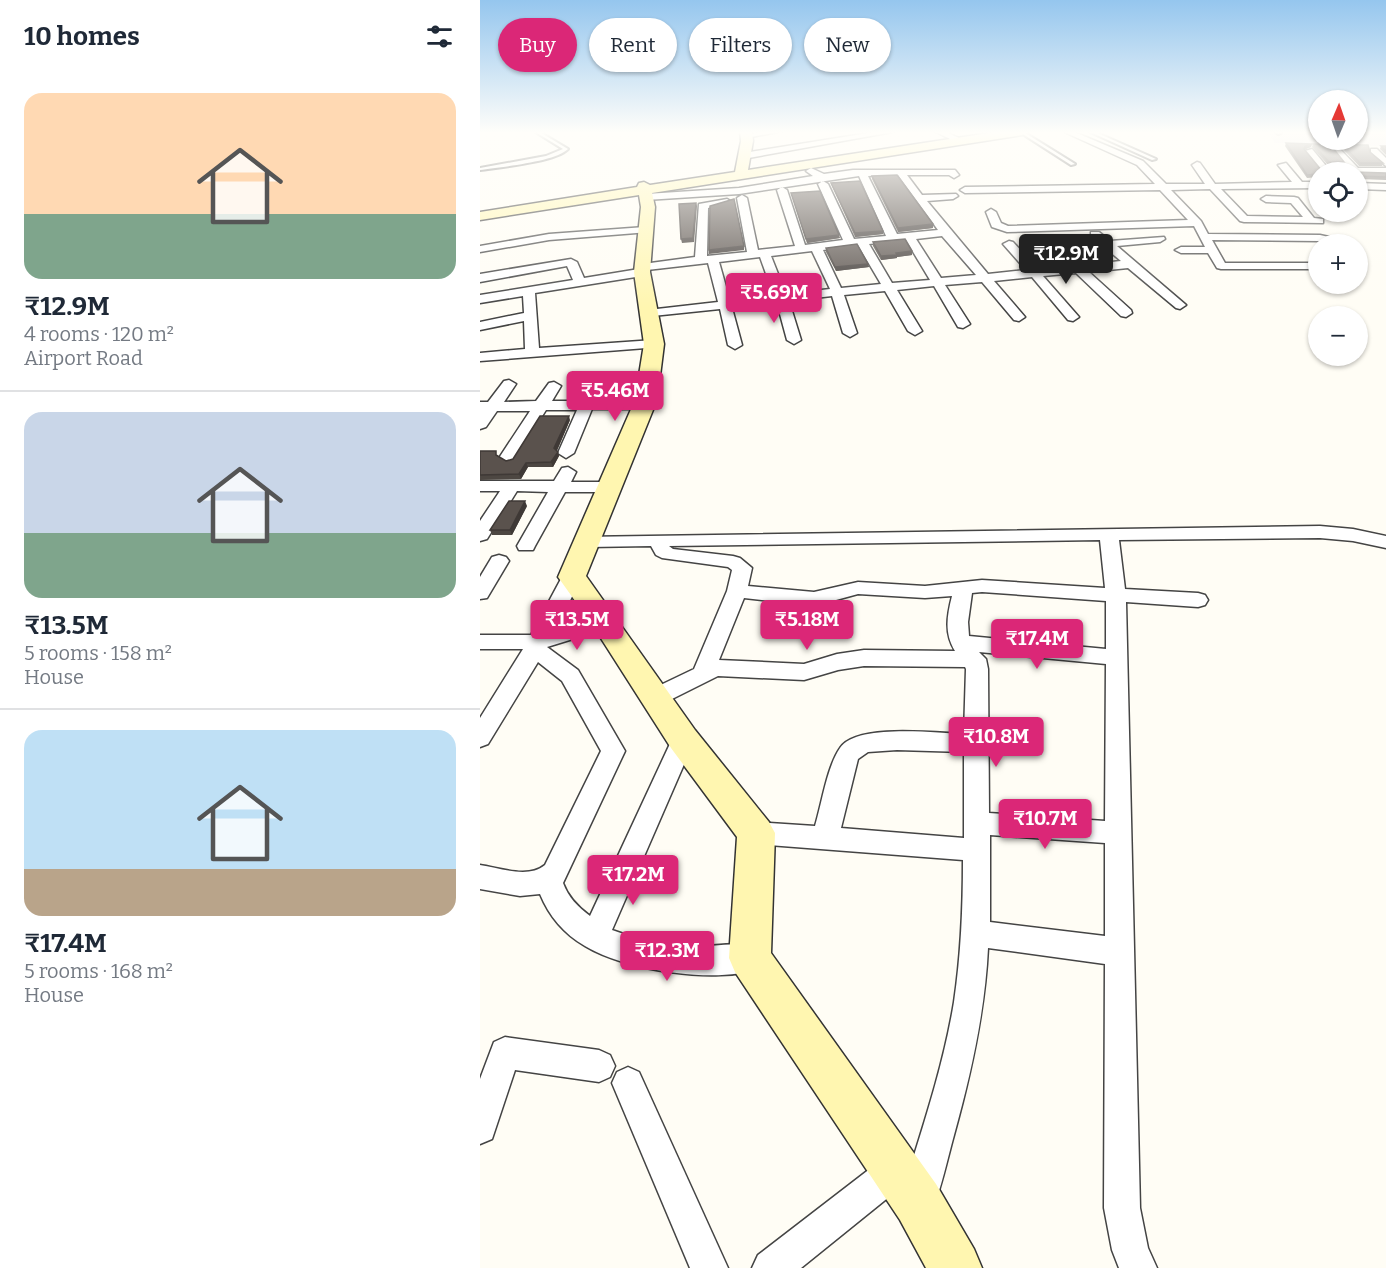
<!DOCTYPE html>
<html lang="en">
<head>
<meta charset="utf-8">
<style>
  :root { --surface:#fff; --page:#f6f6f7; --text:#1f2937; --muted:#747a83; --line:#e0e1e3; --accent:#db2777 }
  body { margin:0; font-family:Bitter,serif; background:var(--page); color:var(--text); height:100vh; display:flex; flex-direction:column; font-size:22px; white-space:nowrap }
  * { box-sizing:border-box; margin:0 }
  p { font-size:20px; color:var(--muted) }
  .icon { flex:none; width:33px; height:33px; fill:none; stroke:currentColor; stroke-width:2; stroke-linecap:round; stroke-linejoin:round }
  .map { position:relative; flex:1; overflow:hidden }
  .details { display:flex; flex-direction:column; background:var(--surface); width:480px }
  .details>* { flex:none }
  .hud { position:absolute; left:18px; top:18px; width:570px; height:54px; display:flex; gap:12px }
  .needle { width:39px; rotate:2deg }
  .buttons { position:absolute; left:828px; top:90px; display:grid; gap:12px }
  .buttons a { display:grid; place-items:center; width:60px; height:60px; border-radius:50%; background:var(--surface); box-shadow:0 2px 4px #0004; font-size:30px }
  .price { position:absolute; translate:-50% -51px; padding:0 14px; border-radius:6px; background:var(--accent); color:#fff; font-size:20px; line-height:39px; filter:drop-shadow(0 2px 3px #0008) }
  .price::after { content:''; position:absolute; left:50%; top:36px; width:18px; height:14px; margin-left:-9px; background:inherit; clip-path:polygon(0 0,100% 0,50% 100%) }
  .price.on { background:#222; color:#fff }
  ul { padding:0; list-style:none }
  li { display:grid; align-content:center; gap:12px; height:318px; padding:0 24px }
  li+li { border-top:2px solid var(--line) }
  li span { display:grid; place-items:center; height:186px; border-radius:18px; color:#555 }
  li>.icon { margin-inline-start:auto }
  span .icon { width:108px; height:108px; fill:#fffc; stroke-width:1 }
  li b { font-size:26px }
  h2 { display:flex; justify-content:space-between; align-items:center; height:72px; padding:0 24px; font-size:26px }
  .tag { padding:0 21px; border-radius:27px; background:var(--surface); box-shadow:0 2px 4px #0004; font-size:21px; line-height:54px }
  .tag.on { background:var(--accent); color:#fff }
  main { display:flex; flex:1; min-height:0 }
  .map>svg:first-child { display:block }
  .industrial { fill:#eee6ef }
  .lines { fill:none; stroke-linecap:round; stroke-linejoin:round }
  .lane-casing { stroke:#444; stroke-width:4 }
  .street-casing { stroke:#444; stroke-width:3 }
  .secondary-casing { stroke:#333; stroke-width:3 }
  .lane { fill:#fff; fill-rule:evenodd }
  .street { fill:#fff; fill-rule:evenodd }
  .secondary { fill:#fff6b0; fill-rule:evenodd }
  .wall { fill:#4d4742 }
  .shaded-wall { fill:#3f3936 }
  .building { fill:#5a524d; stroke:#3f3936; stroke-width:1.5 }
</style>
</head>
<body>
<main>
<section class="details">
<h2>10 homes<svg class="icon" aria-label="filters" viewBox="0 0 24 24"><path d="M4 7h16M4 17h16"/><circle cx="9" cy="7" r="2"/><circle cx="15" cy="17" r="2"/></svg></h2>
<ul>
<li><span style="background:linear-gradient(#ffd9b3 65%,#7fa58c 0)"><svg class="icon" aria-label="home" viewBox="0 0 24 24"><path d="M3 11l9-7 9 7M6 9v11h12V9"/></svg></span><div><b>₹12.9M</b><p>4 rooms · 120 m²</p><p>Airport Road</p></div></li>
<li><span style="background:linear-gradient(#c9d6e8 65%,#7fa58c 0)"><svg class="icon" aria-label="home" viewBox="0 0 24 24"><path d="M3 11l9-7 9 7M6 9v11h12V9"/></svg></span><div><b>₹13.5M</b><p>5 rooms · 158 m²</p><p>House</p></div></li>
<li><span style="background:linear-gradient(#bfe0f5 75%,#b9a48a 0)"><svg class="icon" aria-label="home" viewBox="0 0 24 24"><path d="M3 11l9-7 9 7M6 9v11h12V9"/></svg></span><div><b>₹17.4M</b><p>5 rooms · 168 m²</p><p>House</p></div></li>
</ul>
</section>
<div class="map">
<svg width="906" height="1268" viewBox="0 0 906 1268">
  <rect width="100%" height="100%" fill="#fffdf5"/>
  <polygon class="industrial" points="787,131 838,131 838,140 878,140 878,131 906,131 906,146 795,143"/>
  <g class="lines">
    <defs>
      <g id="lane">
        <path d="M54,131H58L88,149C75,162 20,167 0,170V168L66,156L83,149Z"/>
        <polygon points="538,131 542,131 595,164 591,165"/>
        <polygon points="608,131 613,131 676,159 672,160"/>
        <polygon points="795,131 799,131 801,133 798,134"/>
      </g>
      <g id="street">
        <polygon points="285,131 303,131 266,138 262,136"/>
        <polygon points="401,131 418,131 263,159 259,156 263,153"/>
        <polygon points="454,131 464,131 479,138 472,140"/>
        <polygon points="582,131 592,131 663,161 686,184 725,184 712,165 717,162 720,163 735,184 812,182 798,165 806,163 822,182 838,182 838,188 741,189 767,216 823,217 811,203 786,202 781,199 786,196 814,197 818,198 834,218 843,219 843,223 764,222 760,221 730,189 691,190 721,221 728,234 840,235 849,237 857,244 845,244 840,241 732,240 745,263 838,263 838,269 741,269 737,268 728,253 701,253 695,250 701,247 725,247 714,226 527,232 512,227 506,212 511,209 516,212 521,223 528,226 708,220 680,190 485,193 480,190 485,187 675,184 657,165"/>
        <polygon points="858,147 878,168 906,168 906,174 841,172 825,151 832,149 847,167 868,168 854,150"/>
        <polygon points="891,149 897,149 906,158 906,166 891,153"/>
        <path d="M331,168L344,174L373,170H475L479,175L474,178L469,175H427L442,195L476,194L478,196L473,199L447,201L508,274L546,270L523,244L529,241L533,242L558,269L589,266L564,242V238H572L602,265L641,261L611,236V232H619L630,241L684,237L685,239L680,242L637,246L706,305L700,309L696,308L648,268L609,272L651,310L652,313L646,317L641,316L596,273L563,276L599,317L593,321L588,320L552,277L514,281L545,317L539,321L534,320L502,282L465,285L490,324L483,328L478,327L454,286L417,290L442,331L435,335L428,331L405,291L364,295L377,333L370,337L363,333L352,296L309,301L321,340L314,344L307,340L297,303L252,308L262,345L255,349L248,345L240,309L163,317L162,314L168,310L238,302L228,263L167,270L166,274L162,276L55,293L59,348L174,340L181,344L179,347L0,361V353L45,349L44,321L0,330V322L44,313L43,296L0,303V295L93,280L87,266L0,282V274L91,259L97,262L104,278L159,269V265L163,264L215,257L219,204L247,199L252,202L228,208L227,256L267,252L257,198L262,195L267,198L278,250L315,246L297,190L302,187L307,190L325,245L363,240L338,184L343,181L348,184L374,239L406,236L379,176L259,194L166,200L161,197L166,194L259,188L333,176L326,171ZM418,175L458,230L417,234L388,176ZM462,236L496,275L461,278L436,239ZM426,240L450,280L412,283L389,244ZM378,245L401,284L361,288L343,250ZM332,251L350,289L306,294L291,256ZM280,257L294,296L250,301L239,262Z"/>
        <polygon points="878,183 906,184 906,190 878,189"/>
        <polygon points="165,227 170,230 169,232 69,240 0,252 0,246 69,234"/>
        <polygon points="29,380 36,384 24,402 56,401 69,383 74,382 81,386 72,401 101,401 113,381 118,380 125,384 117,400 164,399 172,404 164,409 112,409 94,453 86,458 78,453 97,410 66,410 33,462 27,463 19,458 50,411 17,411 6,427 0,429 0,402 8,402 24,381"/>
        <polygon points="88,467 96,472 91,482 132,482 138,483 141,487 138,491 132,492 85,492 55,546 53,550 39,550 37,546 68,492 37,491 7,539 0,541 0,521 20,491 0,491 0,481 74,481 82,468"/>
        <path d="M840,526L873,529L906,536V548L873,541L840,538L639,540L645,589L718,593L725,595L728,600L725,605L718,607L646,602L660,1208L668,1248L677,1268H639L632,1250L624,1208L625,964L508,948C505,1012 491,1074 474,1135C467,1160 462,1186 452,1211L439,1216L426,1211L421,1198L425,1184L321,1268H272L278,1255L404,1158L416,1153L428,1158L431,1165C448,1111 465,1057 474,1002C481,955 483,908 483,860L276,844L267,841L263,833L267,825L276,822L335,826C342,803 347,767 360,748C376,723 457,733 484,734L486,669L485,667L384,666L358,670L324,680L238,676L182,704L174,706L166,704L163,698L166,692L214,669L247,591L252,570L248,567L182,558L176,555L171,546L109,547L102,545L100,541L102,537ZM620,540L625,588L502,580L445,586L378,582L334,592L268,586L272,568L260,558L253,556L193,549L189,546ZM502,592L626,601V649L489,636L488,622L492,593ZM378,594L445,598L472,596C467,616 464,633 475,651L384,650L357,654L324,664L239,660L264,598L334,606ZM499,652L626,664L625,821L509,813L508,669L506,659ZM417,750L484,752V838L361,828L378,759L388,752ZM510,835L625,843V936L510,922Z"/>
        <polygon points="19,555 26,557 29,561 7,598 0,599 0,577 12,557"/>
        <path d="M92,571L99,573L102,577L75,630L125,615L132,617L135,622L132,627L67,647L98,670L145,751L83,883C88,897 98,907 110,916L195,733L203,730L211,733L215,739L132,930C157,939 184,946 210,947C233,947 259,940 280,948L285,958L280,968C238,985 144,970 105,946C84,934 69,916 60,894L40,896L0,889V865C21,868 48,879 65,865L121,751L82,681L58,662L8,744L0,747V718L43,649H0V635H51L82,577L85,573Z"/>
        <polygon points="25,1037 119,1050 130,1055 135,1066 130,1077 119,1082 35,1070 12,1139 0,1144 0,1079 14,1042"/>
        <polygon points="148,1067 159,1072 248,1268 210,1268 132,1083 137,1072"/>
      </g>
      <polygon id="secondary" points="260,131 272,131 273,141 268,170 522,131 548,131 542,135 172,193 175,207 170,272 184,344 177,400 106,576 215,730 289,822 295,833 291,953 456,1184 494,1249 502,1268 446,1268 420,1220 255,972 249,958 257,837 191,748 115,629 78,577 155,400 164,344 154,272 161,207 159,195 0,220 0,212 157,187 159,183 164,182 170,185 255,172 261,141"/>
    </defs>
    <use href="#lane" class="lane-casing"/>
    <use href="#street" class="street-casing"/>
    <use href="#secondary" class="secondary-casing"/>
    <use href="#lane" class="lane"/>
    <use href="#street" class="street"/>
    <use href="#secondary" class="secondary"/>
  </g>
  <g class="wall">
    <polygon points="806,143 832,144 831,147 824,150 842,171 906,173 906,180 878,179 878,172 838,172 838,177 827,178 805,146"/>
    <polygon points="833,144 853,148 864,162 863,166 848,165 832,147"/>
    <polygon points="863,145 890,152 903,163 902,166 879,166 862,148"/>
    <polygon points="901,146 906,146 906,155 900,149"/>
    <polygon points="392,176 453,228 418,232 392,179"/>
    <polygon points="351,183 403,231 403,234 375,237 352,186"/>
    <polygon points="311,193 360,238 327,243"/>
    <polygon points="393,242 432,251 432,255 417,257 417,258 401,260 393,246"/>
    <polygon points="346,248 388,264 389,267 356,271 346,252"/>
    <polygon points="90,420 77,451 79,456 73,467 48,467 41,479 0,480 0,451 18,456 26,461 33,459"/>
    <polygon points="47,506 32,535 12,535 10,530"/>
  </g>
  <g class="shaded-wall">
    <polygon points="832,144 831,147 824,149 825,146"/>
    <polygon points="216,203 217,206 214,242 202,243 201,239"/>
    <polygon points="453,224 453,228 418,232 418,228"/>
    <polygon points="403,231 403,234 375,237 375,233"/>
    <polygon points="359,235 360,238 327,243 326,239"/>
    <polygon points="264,246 264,250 229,254 229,250"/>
    <polygon points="432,251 432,255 417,257 417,258 401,260 401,256 416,253"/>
    <polygon points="388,264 389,267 356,271 355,267"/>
    <polygon points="89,416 90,420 76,452 74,448"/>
    <polygon points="78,452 79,456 73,467 71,462"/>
    <polygon points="46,463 48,467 41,479 39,474"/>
    <polygon points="45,501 47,506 32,535 30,530"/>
  </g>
  <g class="building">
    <polygon points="806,143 832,144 825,146 824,149 842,171 906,173 906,177 878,176 878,172 838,172 838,174 827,175"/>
    <polygon points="833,144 853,145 853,148 864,162 849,162"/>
    <polygon points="863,145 888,145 890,152 903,163 880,163"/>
    <polygon points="901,146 906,146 906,151"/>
    <polygon points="417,175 453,224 418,228 392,176"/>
    <polygon points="380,181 403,231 375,233 351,183"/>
    <polygon points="340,191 359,235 326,239 311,193"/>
    <polygon points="254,199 264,246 229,250 230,206"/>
    <polygon points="216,203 213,238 201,239 199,204"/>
    <polygon points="425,239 432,251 416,253 417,255 401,256 393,242"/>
    <polygon points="377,244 388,264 355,267 346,248"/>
    <polygon points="60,416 89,416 74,448 78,452 71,462 46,463 39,474 0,475 0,451 16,451 16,455 26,461 33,459"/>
    <polygon points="29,501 45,501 30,530 10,530"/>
  </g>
  <linearGradient id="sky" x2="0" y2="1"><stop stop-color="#95c6ee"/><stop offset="0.43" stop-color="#fffefa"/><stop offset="1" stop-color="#fffefa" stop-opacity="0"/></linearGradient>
  <rect width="906" height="308" fill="url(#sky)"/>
</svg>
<div class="buttons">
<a><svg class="needle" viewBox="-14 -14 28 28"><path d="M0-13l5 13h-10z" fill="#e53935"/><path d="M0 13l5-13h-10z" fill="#747a83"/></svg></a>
<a><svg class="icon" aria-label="locate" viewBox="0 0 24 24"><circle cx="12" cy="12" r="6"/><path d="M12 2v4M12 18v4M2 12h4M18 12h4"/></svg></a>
<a>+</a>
<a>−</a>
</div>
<b class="price on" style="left:586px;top:285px">₹12.9M</b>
<b class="price" style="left:294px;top:324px">₹5.69M</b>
<b class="price" style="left:135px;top:422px">₹5.46M</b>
<b class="price" style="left:97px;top:651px">₹13.5M</b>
<b class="price" style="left:327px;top:651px">₹5.18M</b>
<b class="price" style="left:557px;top:670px">₹17.4M</b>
<b class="price" style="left:516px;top:768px">₹10.8M</b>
<b class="price" style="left:565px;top:850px">₹10.7M</b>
<b class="price" style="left:153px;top:906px">₹17.2M</b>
<b class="price" style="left:187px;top:982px">₹12.3M</b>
<div class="hud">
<a class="tag on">Buy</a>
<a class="tag">Rent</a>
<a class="tag">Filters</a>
<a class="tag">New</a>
</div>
</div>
</main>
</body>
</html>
